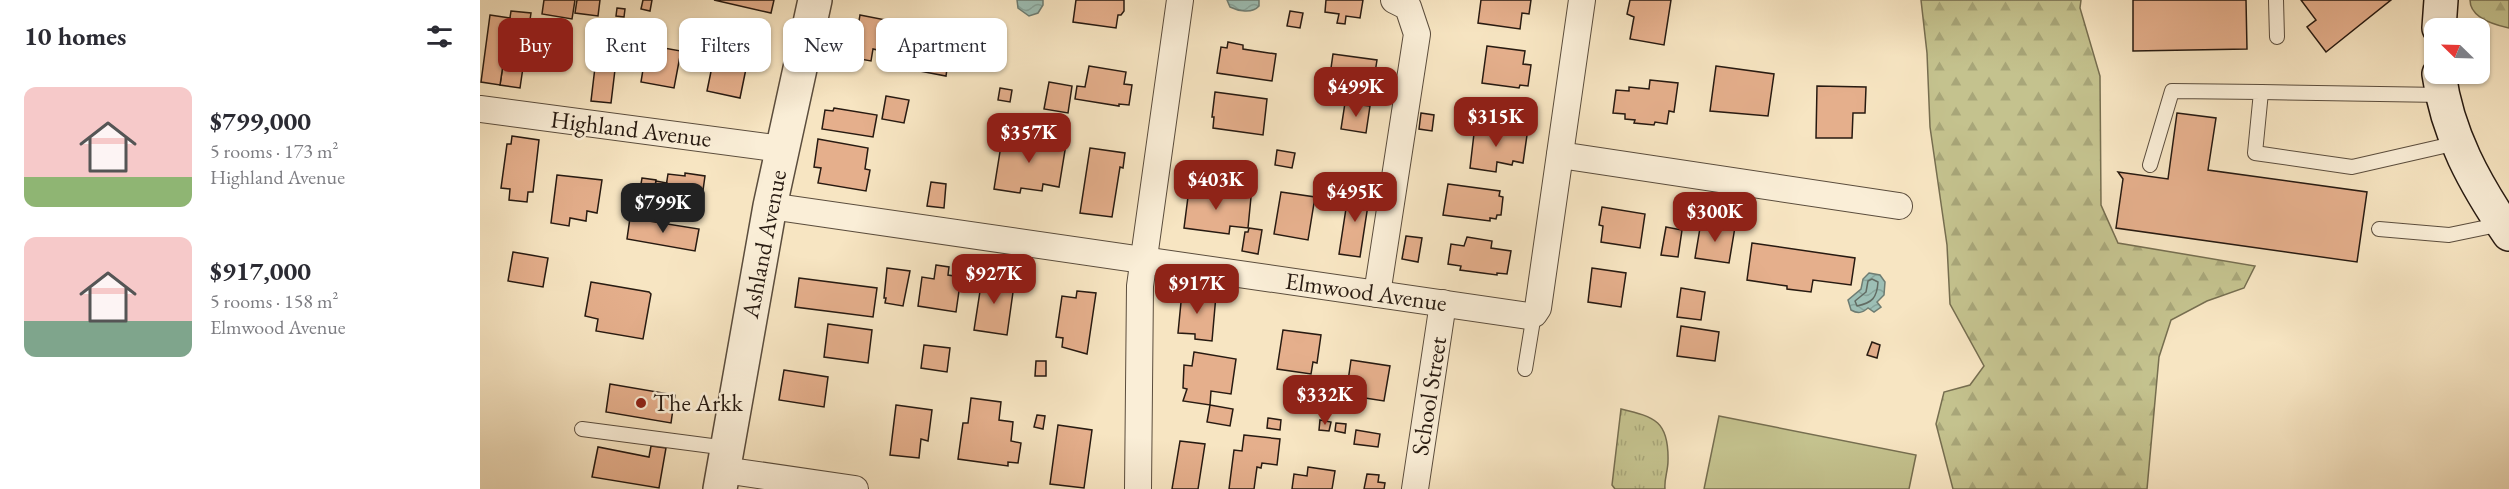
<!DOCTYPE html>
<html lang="en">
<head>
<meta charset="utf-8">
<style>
  :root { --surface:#fff; --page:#f2f2f3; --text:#2b2b33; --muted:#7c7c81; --accent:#8f2418 }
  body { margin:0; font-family:"EB Garamond",serif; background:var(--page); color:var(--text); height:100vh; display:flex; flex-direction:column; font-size:22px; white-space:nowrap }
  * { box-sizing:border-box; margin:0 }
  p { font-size:20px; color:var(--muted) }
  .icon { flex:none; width:33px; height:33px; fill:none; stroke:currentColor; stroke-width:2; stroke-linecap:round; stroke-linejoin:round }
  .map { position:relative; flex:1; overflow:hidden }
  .sheet { display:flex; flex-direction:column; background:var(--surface); width:480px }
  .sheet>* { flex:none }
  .top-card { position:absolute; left:18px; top:18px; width:570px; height:54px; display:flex; gap:12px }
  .needle { width:39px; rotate:293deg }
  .tools { position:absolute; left:1944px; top:18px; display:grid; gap:12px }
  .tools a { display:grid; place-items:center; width:66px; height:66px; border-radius:12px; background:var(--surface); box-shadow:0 2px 4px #0004; font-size:30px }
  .price { position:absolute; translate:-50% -51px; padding:0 14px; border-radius:12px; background:var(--accent); color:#fff; font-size:20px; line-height:39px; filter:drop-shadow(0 2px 3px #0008) }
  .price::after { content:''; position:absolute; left:50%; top:36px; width:18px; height:14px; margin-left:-9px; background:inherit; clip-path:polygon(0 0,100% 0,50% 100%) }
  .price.selected { background:#222; color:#fff }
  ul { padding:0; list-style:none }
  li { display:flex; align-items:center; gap:18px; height:150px; padding:0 24px }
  li span { display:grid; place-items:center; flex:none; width:168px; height:120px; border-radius:12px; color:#555 }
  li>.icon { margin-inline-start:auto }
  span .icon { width:72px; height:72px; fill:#fffc; stroke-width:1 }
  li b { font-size:26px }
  h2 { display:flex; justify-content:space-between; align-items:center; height:72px; padding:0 24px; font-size:26px }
  .tag { padding:0 21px; border-radius:12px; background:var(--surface); box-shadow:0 2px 4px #0004; font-size:21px; line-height:54px }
  .tag.selected { background:var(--accent); color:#fff }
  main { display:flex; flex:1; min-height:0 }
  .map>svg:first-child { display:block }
  .grass { fill:#c4c28e; stroke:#766e50; stroke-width:1.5 }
  .forest { fill:url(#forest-firs); stroke:#766e50; stroke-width:1.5 }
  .park { fill:url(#park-tufts); stroke:#766e50; stroke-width:1.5 }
  .water { fill:url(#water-waves); stroke:#6e7d73; stroke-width:1.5 }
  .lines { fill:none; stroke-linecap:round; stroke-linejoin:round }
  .shore { stroke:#626c63; stroke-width:1.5 }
  .building { fill:#e5af8c; stroke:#271a11; stroke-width:1.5 }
  .service-casing { stroke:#5b4d3d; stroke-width:16 }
  .minor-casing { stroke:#5b4d3d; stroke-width:28 }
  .tertiary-casing { stroke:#5b4d3d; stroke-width:36 }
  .secondary-casing { stroke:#271a11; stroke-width:36 }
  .service { stroke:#faeed7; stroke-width:14 }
  .minor { stroke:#faeed7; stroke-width:26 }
  .tertiary { stroke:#faeed7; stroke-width:33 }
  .secondary { stroke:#faeed7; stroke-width:33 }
  .poi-dot { fill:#8f2418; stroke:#faeed7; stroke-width:2 }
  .labels { text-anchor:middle; stroke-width:5; stroke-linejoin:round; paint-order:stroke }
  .street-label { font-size:24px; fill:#271a11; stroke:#faeed7 }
  .poi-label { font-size:24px; fill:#271a11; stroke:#faeed7; text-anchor:start }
</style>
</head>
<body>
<main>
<section class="sheet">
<h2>10 homes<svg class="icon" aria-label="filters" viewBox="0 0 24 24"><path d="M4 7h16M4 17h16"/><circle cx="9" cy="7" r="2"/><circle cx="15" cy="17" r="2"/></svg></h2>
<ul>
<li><span style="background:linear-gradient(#f6c9c9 75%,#8fb573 0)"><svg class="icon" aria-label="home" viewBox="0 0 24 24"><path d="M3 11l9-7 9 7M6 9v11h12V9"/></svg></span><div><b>$799,000</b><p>5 rooms · 173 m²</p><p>Highland Avenue</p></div></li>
<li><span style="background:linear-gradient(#f6c9c9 70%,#7fa58c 0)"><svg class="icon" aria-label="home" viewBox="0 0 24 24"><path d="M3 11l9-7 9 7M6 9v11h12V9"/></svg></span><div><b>$917,000</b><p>5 rooms · 158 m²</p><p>Elmwood Avenue</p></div></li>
</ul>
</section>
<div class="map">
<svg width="2029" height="489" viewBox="0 0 2029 489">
  <defs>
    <pattern id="forest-firs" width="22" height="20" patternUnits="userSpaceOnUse" patternTransform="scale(1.5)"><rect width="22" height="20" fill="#c4c28e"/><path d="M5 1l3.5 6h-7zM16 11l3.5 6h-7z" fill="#a8a679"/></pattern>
    <pattern id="park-tufts" width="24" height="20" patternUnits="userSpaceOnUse" patternTransform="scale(1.5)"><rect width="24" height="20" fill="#c4c28e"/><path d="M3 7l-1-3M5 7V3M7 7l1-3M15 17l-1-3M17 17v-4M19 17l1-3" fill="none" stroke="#a8a679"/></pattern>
    <pattern id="water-waves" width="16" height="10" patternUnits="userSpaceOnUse" patternTransform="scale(1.5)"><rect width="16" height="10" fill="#9dbfb5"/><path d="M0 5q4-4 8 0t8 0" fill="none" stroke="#87a49b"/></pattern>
  </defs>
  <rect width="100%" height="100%" fill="#f7e5c2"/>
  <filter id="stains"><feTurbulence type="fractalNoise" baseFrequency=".00333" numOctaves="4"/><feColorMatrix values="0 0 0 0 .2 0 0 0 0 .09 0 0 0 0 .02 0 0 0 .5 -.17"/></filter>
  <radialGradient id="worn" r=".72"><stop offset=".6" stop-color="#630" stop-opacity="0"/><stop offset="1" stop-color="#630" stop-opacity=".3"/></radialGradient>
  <polygon class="grass" points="1239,416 1436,455 1429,489 1224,489"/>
  <g class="forest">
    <polygon points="1441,0 1601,0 1600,8 1620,76 1621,205 1638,243 1775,266 1764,288 1727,301 1691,320 1679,357 1667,489 1473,489 1456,424 1464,392 1490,385 1504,366 1470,304 1467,245 1450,127 1447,53"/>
    <path d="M1990,0H2029V28C2015,25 1990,18 1990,0Z"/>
  </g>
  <path class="park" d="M1141,409C1175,417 1189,421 1188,461C1188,471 1184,479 1185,489H1135L1132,485Z"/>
  <g class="water">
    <polygon points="537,0 563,0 563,5 558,13 549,16 538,8"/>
    <path d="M747,0H779V6C772,14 758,11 750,7Z"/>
    <path d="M1389,273L1400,275L1405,282L1404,295L1397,302L1401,307L1394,312L1388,308C1382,313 1378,314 1371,310L1368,300L1381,289L1383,279Z"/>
  </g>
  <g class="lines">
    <path class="shore" d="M1392,279L1398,282C1397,298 1392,303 1377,306L1375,301L1386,292L1388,281Z"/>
  </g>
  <g class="building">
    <polygon points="64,0 95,0 92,19 62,14"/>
    <polygon points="97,0 120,0 118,16 95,13"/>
    <polygon points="163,0 172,0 170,11 161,9"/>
    <polygon points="234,0 294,0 291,13"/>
    <polygon points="596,0 644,0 644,11 641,15 638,15 636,28 593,22"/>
    <polygon points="846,0 883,0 880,18 866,16 865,24 857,23 859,14 845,12"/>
    <polygon points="1001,0 1051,0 1049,14 1042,13 1040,29 998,23"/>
    <polygon points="1150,0 1191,0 1184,45 1150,39 1154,17 1147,14"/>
    <polygon points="1653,0 1766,0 1767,49 1653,51"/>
    <polygon points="1821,0 1911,0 1846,52 1827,27 1836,20"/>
    <polygon points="137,8 145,9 144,17 136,16"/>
    <polygon points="31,11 51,13 40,88 20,85"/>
    <polygon points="810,11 823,13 820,28 807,26"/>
    <polygon points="10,15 30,18 20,85 1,82"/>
    <polygon points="380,15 411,21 406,52 393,49 391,61 374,58 376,39 368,37 370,26 378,27"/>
    <polygon points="120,25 140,28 131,103 111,101"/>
    <polygon points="748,42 763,45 763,49 796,54 792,81 737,73 741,47 747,48"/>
    <polygon points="167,45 201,51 194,88 161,82"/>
    <polygon points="1007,46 1045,51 1043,64 1051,65 1048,86 1040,85 1039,88 1002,83"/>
    <polygon points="235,52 268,59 260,98 227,91"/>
    <polygon points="853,54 897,60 894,79 888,78 885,94 848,89"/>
    <polygon points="436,56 468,62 466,76 434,70"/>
    <polygon points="609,66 646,72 644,84 652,85 649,105 639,104 639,106 595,99 597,86 605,87"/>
    <polygon points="1236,66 1294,74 1288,116 1230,111"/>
    <polygon points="1170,80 1198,83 1194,112 1189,111 1187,124 1175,122 1174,125 1154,123 1155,120 1145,119 1145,114 1133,113 1136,90 1149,91 1149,87 1169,89"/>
    <polygon points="569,82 592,86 588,113 564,109"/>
    <polygon points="1337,86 1386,87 1385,113 1373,113 1372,138 1336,138"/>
    <polygon points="520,88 532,90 530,102 518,100"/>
    <polygon points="735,92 787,99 783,135 733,128 734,117 732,117"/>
    <polygon points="406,96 429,100 424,123 402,119"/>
    <polygon points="865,103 890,106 886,133 861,129"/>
    <polygon points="354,108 397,115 393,137 342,129 345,110 353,111"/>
    <polygon points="941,113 954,115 952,131 939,129"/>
    <polygon points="1697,113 1736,118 1728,170 1887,192 1877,262 1636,228 1643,179 1638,172 1688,179"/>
    <polygon points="995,125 1037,131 1038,133 1047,135 1043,163 1033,161 1032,165 1017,162 1016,172 990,168"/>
    <polygon points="523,133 586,144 579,187 563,184 562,191 541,188 540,193 514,189"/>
    <polygon points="32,136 59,140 53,192 48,192 47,202 29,200 30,189 21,188 27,144 31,144"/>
    <polygon points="338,139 388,148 385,169 390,170 386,191 338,183 341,168 334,167"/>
    <polygon points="610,148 645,153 643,168 640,167 632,217 600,213"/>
    <polygon points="797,150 815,153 812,168 795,165"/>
    <polygon points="205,173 225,176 220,212 183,206 188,174 205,176"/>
    <polygon points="77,175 122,180 117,213 107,211 106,221 90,218 89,226 71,223"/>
    <polygon points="162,178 176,180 172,205 158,202"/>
    <polygon points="176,181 187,183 184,196 174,195"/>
    <polygon points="451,182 466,184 464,208 447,206"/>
    <polygon points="968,184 1020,191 1019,196 1023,197 1021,215 1017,215 1016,219 1010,218 1010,221 963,215"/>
    <polygon points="709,189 771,197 768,228 750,226 749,234 704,228"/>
    <polygon points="869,189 890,192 880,257 859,254"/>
    <polygon points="801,192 835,197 828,240 794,234"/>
    <polygon points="1122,207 1165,214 1160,248 1121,242 1123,226 1119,225"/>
    <polygon points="150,218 219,229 215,251 147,239"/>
    <polygon points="1221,222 1255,227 1249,263 1215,258"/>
    <polygon points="1186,227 1202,230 1198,257 1181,255"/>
    <polygon points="769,228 782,230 778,254 762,251 765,232 768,232"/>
    <polygon points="926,236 942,238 938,262 922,259"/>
    <polygon points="987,237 1012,241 1011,248 1031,251 1027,274 1017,273 1017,275 980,270 981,266 968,264 971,244 984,246"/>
    <polygon points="1272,243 1375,258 1371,285 1333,280 1331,292 1307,289 1307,286 1267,280"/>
    <polygon points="33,252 68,258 63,287 28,281"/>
    <polygon points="456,265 469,267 468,275 481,277 476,312 438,306 442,277 454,279"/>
    <polygon points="407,268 430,271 423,306 405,303 406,298 404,298"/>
    <polygon points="1112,268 1146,273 1141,307 1108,302"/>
    <polygon points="503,272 523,275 521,283 534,285 527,335 494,330"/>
    <polygon points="319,278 397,288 393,317 315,307"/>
    <polygon points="111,282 169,292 171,294 163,339 116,331 118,319 105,316"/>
    <polygon points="1201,288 1225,292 1221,320 1197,317"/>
    <polygon points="597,291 616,293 607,354 582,347 583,338 576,337 582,296 596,298"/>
    <polygon points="702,292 736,295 732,341 715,339 715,334 698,333"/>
    <polygon points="348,324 392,330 388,363 344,357"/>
    <polygon points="1201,326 1239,332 1235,361 1197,356"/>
    <polygon points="803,330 841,335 837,363 833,362 831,374 797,369"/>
    <polygon points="1392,342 1400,345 1397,358 1387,355"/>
    <polygon points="444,345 470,348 467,372 441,368"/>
    <polygon points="714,352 756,359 751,394 731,391 730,405 703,401 707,389 703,388 704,365 712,366"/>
    <polygon points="871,360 910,366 904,401 866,395"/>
    <polygon points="556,361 566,361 566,376 555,376"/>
    <polygon points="304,370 348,377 344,407 299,400"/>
    <polygon points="130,384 195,395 191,423 126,412"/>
    <polygon points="491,398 521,402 519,420 533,422 531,441 541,443 538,463 528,462 528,466 478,459 483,423 488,423"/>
    <polygon points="416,405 452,410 448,441 441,439 439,458 410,455"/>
    <polygon points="730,405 753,409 750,426 727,422"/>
    <polygon points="557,415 565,416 563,429 554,427"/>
    <polygon points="788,418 801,420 800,430 787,428"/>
    <polygon points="840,420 851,422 849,431 839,430"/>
    <polygon points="856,423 866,424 865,433 855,431"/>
    <polygon points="578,425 612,430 604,488 570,484"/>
    <polygon points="876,430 900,434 898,447 874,444"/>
    <polygon points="764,435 800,439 797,465 782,463 781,468 777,467 774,489 749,489 754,450 762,451"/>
    <polygon points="700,441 725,444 718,489 692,489"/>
    <polygon points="171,446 186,448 179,488 112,477 118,447 169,457"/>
    <polygon points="828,467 855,471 852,489 812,489 814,474 827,476"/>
    <polygon points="887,474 899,475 898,482 905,483 904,489 884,489"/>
  </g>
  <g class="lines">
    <defs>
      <g id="service">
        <polyline points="1796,0 1797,37"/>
        <polyline points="1781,92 1962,95"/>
        <polyline points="1670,165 1692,91 1781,92 1775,153 1872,167 1977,143"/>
        <polyline points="1899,229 1969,235 2022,224"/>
        <polyline points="1045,369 1054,314"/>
        <polyline points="102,429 247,448"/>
      </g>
      <g id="minor">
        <polyline points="0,109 302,149"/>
        <polyline points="1080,155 1419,206"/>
        <polyline points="290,206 1049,316 1054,314 1058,308 1102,0"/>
        <polyline points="897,294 937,34 928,7 914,0"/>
        <polyline points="244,470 375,489"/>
        <polyline points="658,489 660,286 700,0"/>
        <polyline points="935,489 963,303"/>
      </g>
      <polyline id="tertiary" points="240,489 290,206 335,0"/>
      <g id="secondary">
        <polyline points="1959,28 1961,0"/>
        <path d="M1959,74C1967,134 1995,184 2029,234"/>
      </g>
    </defs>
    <use href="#service" class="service-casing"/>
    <use href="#minor" class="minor-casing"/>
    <use href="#tertiary" class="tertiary-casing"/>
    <use href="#secondary" class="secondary-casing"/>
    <use href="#service" class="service"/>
    <use href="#minor" class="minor"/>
    <use href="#tertiary" class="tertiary"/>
    <use href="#secondary" class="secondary"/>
  </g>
  <circle class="poi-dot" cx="161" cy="403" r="6"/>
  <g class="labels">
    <g class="street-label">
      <text transform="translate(151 129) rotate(7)" y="8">Highland Avenue</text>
      <text transform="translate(284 244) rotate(-79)" y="8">Ashland Avenue</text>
      <text transform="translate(886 292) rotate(8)" y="8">Elmwood Avenue</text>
      <text transform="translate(949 396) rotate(-81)" y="8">School Street</text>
    </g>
    <g class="poi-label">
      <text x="173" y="411">The Arkk</text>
    </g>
  </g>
  <rect width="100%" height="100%" filter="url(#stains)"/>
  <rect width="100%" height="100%" fill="url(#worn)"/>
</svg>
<div class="tools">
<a><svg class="needle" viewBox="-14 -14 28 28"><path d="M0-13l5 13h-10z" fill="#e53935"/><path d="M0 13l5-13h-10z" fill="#7c7c81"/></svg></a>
</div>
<b class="price" style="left:876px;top:118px">$499K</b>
<b class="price" style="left:1016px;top:148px">$315K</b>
<b class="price" style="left:549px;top:164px">$357K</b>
<b class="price" style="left:736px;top:211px">$403K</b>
<b class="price" style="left:875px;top:223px">$495K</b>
<b class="price selected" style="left:183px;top:234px">$799K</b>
<b class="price" style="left:1235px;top:243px">$300K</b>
<b class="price" style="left:514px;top:305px">$927K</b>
<b class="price" style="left:717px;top:315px">$917K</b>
<b class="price" style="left:845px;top:426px">$332K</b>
<div class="top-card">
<a class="tag selected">Buy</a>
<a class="tag">Rent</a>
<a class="tag">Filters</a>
<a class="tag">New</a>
<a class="tag">Apartment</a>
</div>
</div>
</main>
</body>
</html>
